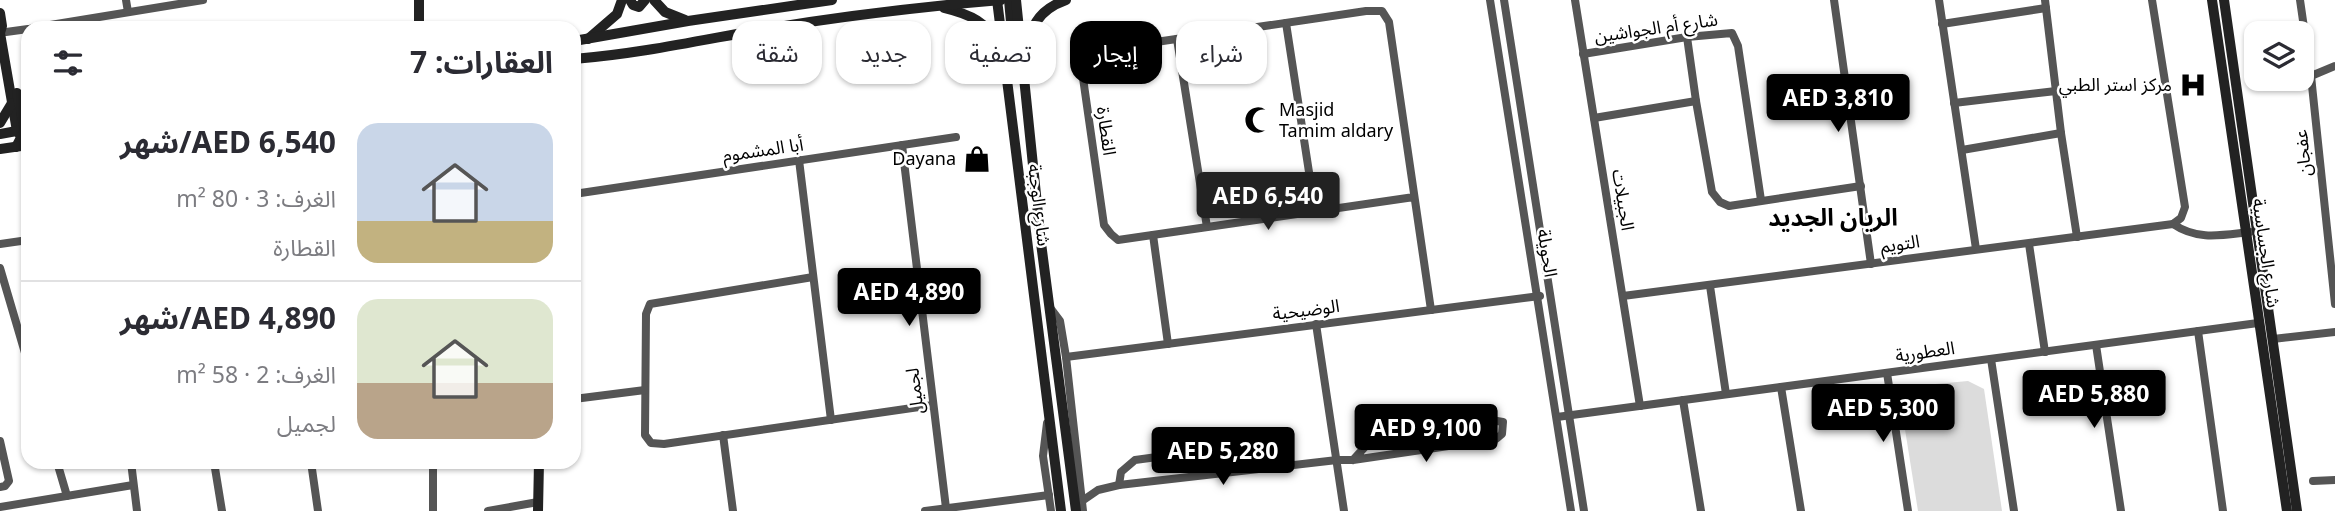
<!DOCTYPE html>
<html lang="ar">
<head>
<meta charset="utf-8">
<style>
  :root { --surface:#fff; --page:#f7f7f7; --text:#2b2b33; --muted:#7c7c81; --line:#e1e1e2; --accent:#000 }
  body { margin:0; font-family:"Noto Sans","Noto Sans Arabic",sans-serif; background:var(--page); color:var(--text); direction:rtl; height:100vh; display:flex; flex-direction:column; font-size:26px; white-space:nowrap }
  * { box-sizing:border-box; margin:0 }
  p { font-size:23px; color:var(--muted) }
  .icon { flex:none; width:38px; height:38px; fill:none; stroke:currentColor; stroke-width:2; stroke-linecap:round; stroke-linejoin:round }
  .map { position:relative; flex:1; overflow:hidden; direction:ltr }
  .side { position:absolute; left:21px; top:21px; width:560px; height:448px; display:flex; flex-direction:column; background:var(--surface); border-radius:21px; box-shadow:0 2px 5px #0004; direction:rtl }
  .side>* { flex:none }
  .banner { position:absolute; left:602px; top:21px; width:665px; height:63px; direction:rtl; display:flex; gap:14px }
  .fabs { position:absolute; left:2244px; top:21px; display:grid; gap:14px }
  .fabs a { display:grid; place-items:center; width:70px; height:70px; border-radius:14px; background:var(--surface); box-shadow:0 2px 5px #0004; font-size:35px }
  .price { position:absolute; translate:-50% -60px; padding:0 16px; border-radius:7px; background:var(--accent); color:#fff; font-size:23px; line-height:46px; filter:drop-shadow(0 2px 4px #0008) }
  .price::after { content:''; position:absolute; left:50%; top:42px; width:21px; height:16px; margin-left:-10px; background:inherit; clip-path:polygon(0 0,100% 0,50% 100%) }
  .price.current { background:#222; color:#fff }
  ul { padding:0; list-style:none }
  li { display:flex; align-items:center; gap:21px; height:175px; padding:0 28px }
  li+li { border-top:2px solid var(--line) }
  li span { display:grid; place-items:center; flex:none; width:196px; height:140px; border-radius:21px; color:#555 }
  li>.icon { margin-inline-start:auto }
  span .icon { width:84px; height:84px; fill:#fffc; stroke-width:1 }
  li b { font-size:30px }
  h2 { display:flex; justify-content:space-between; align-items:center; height:84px; padding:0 28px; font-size:30px }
  .pill { padding:0 24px; border-radius:21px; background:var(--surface); box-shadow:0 2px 5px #0004; font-size:24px; line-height:63px }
  .pill.current { background:var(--accent); color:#fff }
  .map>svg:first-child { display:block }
  .green { fill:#dcdcdc }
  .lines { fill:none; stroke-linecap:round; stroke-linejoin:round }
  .street { stroke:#555; stroke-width:8 }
  .secondary { stroke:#222; stroke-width:10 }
  .labels { text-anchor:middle; stroke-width:5; stroke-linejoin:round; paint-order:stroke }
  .street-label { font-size:18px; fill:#000; stroke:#fff }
  .poi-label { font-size:18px; fill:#000; stroke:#fff; text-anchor:end }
  .district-label { font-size:24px; font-weight:bold; fill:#000; stroke:#fff }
</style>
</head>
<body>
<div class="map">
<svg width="2335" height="511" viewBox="0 0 2335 511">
  <rect width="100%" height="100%" fill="#fff"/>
  <polygon class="green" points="1968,381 1984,389 2002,511 1918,511 1900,398 1914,386"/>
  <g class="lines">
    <g class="street">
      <polyline points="126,0 128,12"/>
      <polyline points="1490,0 1571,511"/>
      <polyline points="1504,0 1584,511"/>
      <polyline points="1575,0 1640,406"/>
      <polyline points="1834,0 1871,264"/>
      <polyline points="1939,0 1976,249"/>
      <polyline points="2045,0 2061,133 2077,237"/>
      <polyline points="2300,0 2311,76 2335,304"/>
      <polyline points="1286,23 1315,211"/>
      <polyline points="1942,24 2046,8"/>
      <polyline points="32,28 203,0"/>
      <polyline points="6,32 28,29"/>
      <polyline points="1687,37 1696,101 1712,192 1720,202 1729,206 1861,186"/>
      <polyline points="1177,39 1207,227"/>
      <polyline points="1583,54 1687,37 1732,33 1738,46 1761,200"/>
      <polyline points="2311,76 2335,66"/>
      <polyline points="1954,103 2056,91"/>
      <polyline points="1594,118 1696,101"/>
      <polyline points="902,145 946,508"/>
      <polyline points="1962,150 2061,133"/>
      <polyline points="799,160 831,420"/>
      <polyline points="574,194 956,137"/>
      <polyline points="1414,197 1118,240 1111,234 1104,225 1082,71 1084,57 1095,51 1366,11 1382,11 1389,22 1431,310"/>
      <path d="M2173,224C2198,241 2222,235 2250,232"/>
      <polyline points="1153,235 1168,344"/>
      <polyline points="0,244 28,240"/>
      <polyline points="2029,244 2045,352"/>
      <polyline points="0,268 28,363"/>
      <polyline points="813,277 650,304 646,314 645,435 651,443 664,444 933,405"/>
      <polyline points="1710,286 1726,394"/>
      <polyline points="1623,296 2173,224 2181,218 2185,207 2152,0"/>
      <polyline points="1051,309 1060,321 1066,357 1083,511"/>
      <polyline points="1316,324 1344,511"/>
      <polyline points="2198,331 2223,511"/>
      <polyline points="2273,339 2335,332"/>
      <polyline points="2096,345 2121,511"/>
      <polyline points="1066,357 1540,296"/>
      <polyline points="1991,359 2014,511"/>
      <polyline points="1887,373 1908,511"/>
      <polyline points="1781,387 1801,511"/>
      <polyline points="574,399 645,390"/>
      <polyline points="1683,400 1701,511"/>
      <polyline points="1557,417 2258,323"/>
      <polyline points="1047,423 1043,456 1051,511"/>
      <polyline points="723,435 733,511"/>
      <polyline points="0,441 9,481 5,486 0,487"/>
      <polyline points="57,462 67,496"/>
      <polyline points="131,462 137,511"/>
      <polyline points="214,462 222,511"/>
      <polyline points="311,462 318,511"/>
      <polyline points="2313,481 2335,480"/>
      <polyline points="1119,485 1121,472 1135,460 1260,443 1271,442 1277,446 1279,455 1276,467"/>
      <polyline points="1082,501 1098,490 1119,485 1337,460 1353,460 1496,439 1502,434 1503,422 1491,420 1389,432 1374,437 1353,460"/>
      <polyline points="0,507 133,485"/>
      <polyline points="433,511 433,462"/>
      <polyline points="488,511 538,502"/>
      <polyline points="925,511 1049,495"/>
    </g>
    <g class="secondary">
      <polyline points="419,0 419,28"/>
      <polyline points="630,0 633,5 639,7 645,0"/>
      <polyline points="654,0 665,12 685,20"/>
      <polyline points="997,0 1061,511"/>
      <polyline points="1009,0 1012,33"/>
      <polyline points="1016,0 1041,243 1076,511"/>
      <polyline points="2212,0 2287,511"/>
      <polyline points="2224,0 2297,511"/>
      <path d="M944,8C969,14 989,22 999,47"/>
      <polyline points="0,13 2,26 0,33 17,131 28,145"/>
      <polyline points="588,39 617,14 622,0"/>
      <polyline points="574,41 688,21 832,0"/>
      <path d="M1024,58C1031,29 1035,11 1066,0"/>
      <path d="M574,59C636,54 692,42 753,31C835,17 918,7 1001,0"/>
      <polyline points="0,123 12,103"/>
      <polyline points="0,134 22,130"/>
      <polyline points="16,147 25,130 17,93"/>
      <polyline points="0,149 21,146"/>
      <polyline points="538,511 539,462"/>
    </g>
  </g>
  <defs>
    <symbol id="hospital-bare" viewBox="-9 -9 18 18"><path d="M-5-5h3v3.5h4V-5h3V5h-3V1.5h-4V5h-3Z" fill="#000" stroke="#fff" stroke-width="2.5" paint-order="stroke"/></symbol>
    <symbol id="mosque-bare" viewBox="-9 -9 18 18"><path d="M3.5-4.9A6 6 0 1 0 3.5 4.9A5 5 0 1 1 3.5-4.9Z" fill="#000" stroke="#fff" stroke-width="2.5" paint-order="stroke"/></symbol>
    <symbol id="shop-bare" viewBox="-9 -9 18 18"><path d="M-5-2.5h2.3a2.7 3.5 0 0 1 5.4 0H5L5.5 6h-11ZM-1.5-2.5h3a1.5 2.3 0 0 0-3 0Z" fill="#000" stroke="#fff" stroke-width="2.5" paint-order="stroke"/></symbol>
  </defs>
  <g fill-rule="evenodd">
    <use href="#hospital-bare" x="2174" y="66" width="38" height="38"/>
    <use href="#mosque-bare" x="1239" y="101" width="38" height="38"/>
    <use href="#shop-bare" x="958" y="140" width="38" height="38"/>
  </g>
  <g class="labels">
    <g class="street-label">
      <text transform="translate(1656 28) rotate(-8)" y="6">شارع أم الجواشين</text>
      <text transform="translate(1106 131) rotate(82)" y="6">القطارة</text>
      <text transform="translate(763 150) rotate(-8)" y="6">أبا المشموم</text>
      <text transform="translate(2303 153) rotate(-96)" y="6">عفجان</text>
      <text transform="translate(1623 200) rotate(81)" y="6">الجبيلات</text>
      <text transform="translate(1039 205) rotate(83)" y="6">شارع الوجبة</text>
      <text transform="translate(1900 244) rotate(-8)" y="6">التويم</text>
      <text transform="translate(1547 253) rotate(81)" y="6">الحويلة</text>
      <text transform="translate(2266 253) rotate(82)" y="6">شارع الجساسية</text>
      <text transform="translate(1306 310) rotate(-7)" y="6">الوضيحية</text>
      <text transform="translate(1925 352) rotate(-8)" y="6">العطورية</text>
      <text transform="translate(915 391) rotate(-97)" y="6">لجميل</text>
    </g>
    <g class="poi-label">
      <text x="2172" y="91">مركز استر الطبي</text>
      <text x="1279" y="116" text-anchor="start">Masjid<tspan x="1279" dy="21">Tamim aldary</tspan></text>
      <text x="956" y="165">Dayana</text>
    </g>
    <g class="district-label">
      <text x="1833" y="226">الريان الجديد</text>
    </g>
  </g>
</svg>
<div class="fabs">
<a><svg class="icon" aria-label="layers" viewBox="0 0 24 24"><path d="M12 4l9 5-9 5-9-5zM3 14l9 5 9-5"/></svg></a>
</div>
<b class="price" style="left:1838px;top:134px">AED 3,810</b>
<b class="price current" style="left:1268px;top:232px">AED 6,540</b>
<b class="price" style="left:909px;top:328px">AED 4,890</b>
<b class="price" style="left:2094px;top:430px">AED 5,880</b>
<b class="price" style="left:1883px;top:444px">AED 5,300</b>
<b class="price" style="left:1426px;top:464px">AED 9,100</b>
<b class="price" style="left:1223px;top:487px">AED 5,280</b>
<div class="banner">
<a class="pill">شراء</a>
<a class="pill current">إيجار</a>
<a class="pill">تصفية</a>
<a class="pill">جديد</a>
<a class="pill">شقة</a>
</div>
<section class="side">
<h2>العقارات: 7<svg class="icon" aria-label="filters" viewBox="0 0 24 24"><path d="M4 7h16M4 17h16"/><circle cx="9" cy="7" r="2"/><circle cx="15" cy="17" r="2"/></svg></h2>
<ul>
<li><span style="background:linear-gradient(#c9d6e8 70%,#c2b280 0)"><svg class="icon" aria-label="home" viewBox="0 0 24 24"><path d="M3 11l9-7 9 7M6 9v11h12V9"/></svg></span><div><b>AED 6,540/شهر</b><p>الغرف: 3 · 80 m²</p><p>القطارة</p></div></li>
<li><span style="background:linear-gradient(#dfe7d0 60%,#b9a48a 0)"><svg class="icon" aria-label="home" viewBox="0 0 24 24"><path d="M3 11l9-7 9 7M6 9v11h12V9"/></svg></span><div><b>AED 4,890/شهر</b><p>الغرف: 2 · 58 m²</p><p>لجميل</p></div></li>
</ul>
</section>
</div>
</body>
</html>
